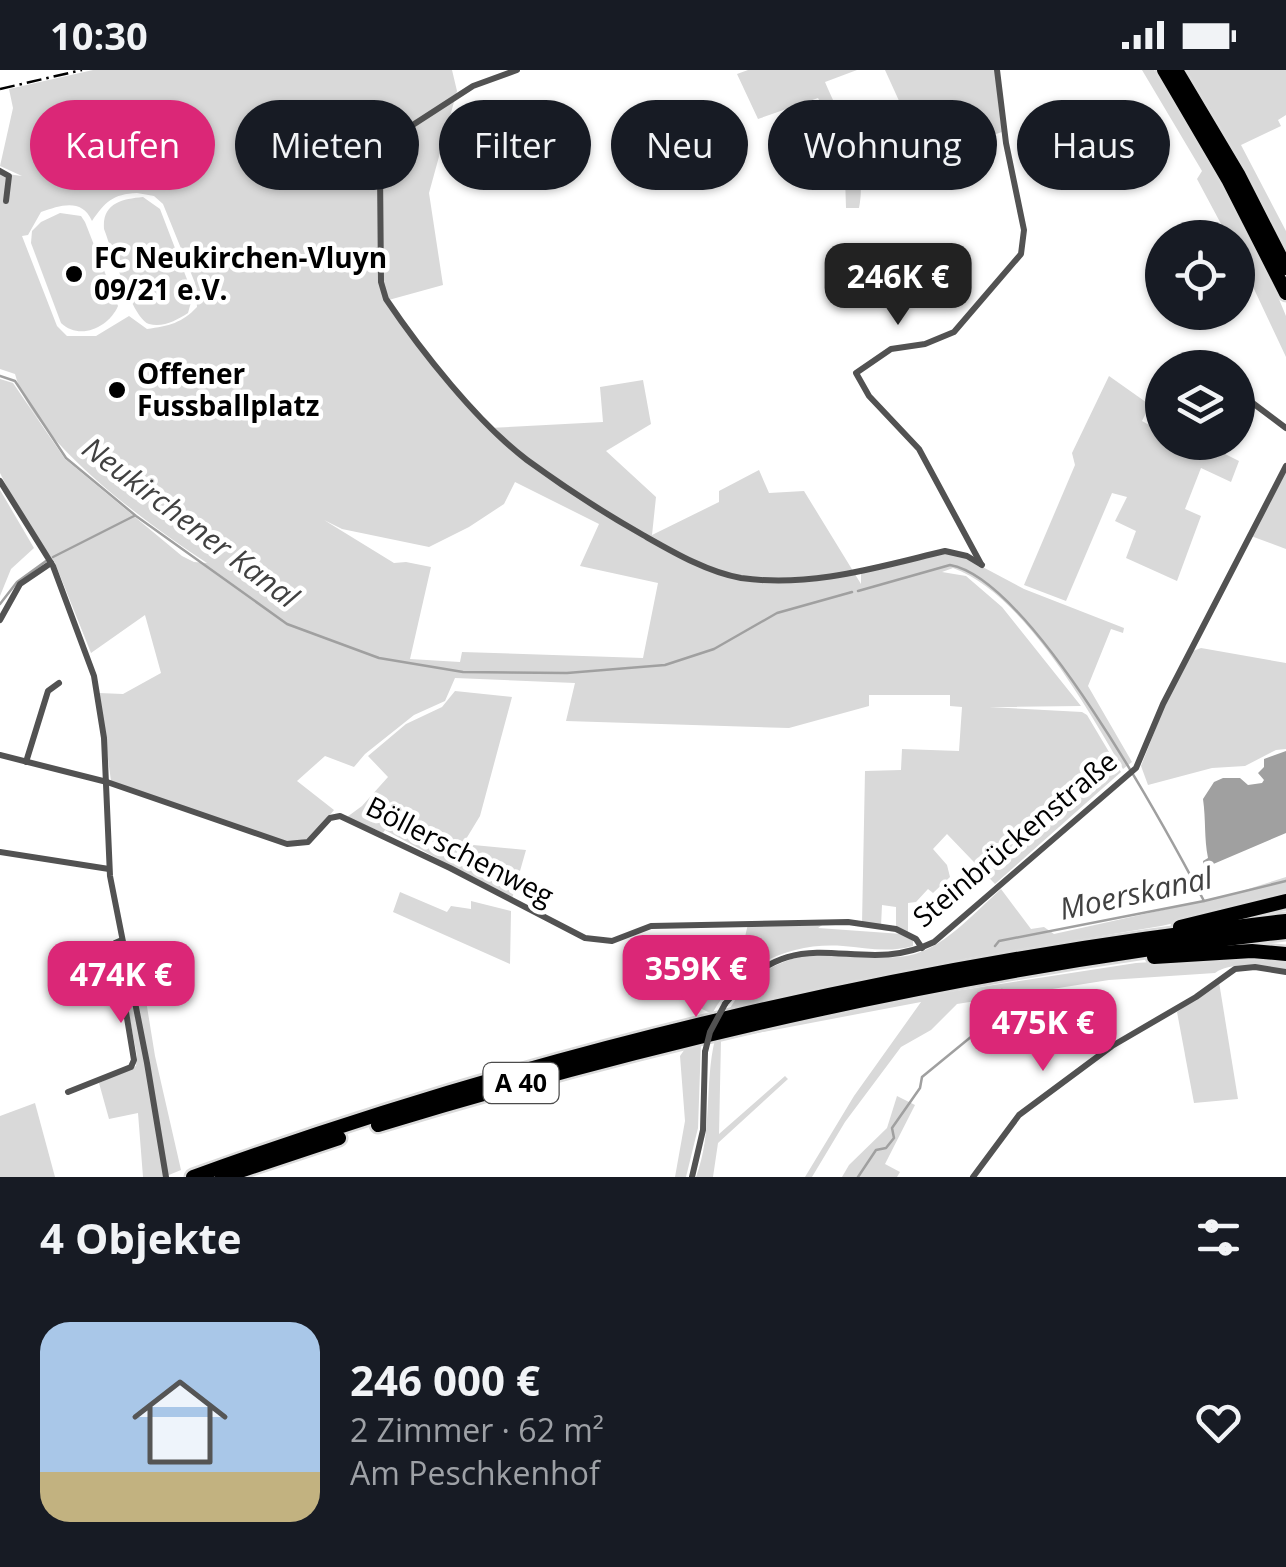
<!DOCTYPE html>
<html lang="de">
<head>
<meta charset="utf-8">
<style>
  :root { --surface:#171b24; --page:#20242c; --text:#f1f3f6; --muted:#9ea1a6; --accent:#db2777 }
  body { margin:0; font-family:"Open Sans",sans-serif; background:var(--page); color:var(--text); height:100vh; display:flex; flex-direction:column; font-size:38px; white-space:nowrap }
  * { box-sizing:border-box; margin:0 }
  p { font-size:32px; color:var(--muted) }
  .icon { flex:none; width:55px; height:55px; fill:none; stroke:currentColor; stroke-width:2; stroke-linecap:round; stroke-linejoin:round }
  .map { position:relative; height:1107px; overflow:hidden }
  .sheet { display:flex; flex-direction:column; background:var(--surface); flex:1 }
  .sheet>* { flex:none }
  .hud { position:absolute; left:30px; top:30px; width:1228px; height:90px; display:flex; gap:20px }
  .buttons { position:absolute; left:1145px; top:150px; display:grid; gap:20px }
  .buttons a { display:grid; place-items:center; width:110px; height:110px; border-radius:50%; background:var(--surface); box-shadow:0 2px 8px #0004; font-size:50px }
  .price { position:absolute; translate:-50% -85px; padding:0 22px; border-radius:20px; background:var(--accent); color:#fff; font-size:32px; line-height:65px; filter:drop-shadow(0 2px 5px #0008) }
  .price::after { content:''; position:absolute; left:50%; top:60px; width:30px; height:22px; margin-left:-15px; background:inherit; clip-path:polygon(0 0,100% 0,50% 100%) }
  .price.on { background:#222; color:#fff }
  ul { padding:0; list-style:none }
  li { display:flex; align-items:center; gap:30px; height:250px; padding:0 40px }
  li span { display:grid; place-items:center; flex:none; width:280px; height:200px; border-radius:30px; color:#555 }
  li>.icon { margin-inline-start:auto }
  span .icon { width:120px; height:120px; fill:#fffc; stroke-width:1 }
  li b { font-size:42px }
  h2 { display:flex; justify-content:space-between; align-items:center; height:120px; padding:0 40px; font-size:42px }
  .pill { padding:0 35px; border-radius:45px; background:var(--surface); box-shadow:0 2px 8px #0004; font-size:35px; line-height:90px }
  .pill.on { background:var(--accent); color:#fff }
  .status { display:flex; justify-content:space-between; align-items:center; height:70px; padding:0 50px; background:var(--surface); direction:ltr }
  .status svg { height:28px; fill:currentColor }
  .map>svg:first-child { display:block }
  .green { fill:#d9d9d9; fill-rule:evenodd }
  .water { fill:#a0a0a0 }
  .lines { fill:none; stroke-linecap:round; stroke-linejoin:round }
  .stream { stroke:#a0a0a0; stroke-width:2.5 }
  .motorway-casing { stroke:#dbdbdb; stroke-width:19 }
  .minor { stroke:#525252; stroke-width:6 }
  .motorway { stroke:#000; stroke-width:14 }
  .rail { stroke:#000; stroke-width:2.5; stroke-dasharray:15 5 2.5 5; stroke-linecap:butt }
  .minor-bridge { stroke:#525252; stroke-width:6 }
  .poi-dot { fill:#000; stroke:#fff; stroke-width:4 }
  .labels { text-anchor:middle; stroke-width:9; stroke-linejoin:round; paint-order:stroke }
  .shield { fill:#fff; stroke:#4c4c4c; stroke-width:2.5 }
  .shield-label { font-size:25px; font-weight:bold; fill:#000 }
  .poi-label { font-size:28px; font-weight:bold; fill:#000; stroke:#fff; text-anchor:start }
  .street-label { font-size:28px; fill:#000; stroke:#fff }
  .water-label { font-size:30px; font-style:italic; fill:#414141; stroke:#fff }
</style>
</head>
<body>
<div class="status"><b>10:30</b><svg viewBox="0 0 49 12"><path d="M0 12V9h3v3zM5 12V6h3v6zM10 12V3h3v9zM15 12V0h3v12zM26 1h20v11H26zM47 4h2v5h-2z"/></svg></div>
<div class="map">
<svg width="1286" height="1107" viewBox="0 0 1286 1107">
  <rect width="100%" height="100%" fill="#fff"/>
  <g class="green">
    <path d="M93,0H452L457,21L429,123L443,215L385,231L489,358L603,352L600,317L643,310L651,354L606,381L656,427L652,465L719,432V421L759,400L769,423L804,421L861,514V502L945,482L962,486L1024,519L1124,558L1123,563L1111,559L1088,616L1132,692L1123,699C1087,638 1023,523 953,498L942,502L966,506L1002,537L1081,636L989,637L1082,642L1087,645L1121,702L995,814L947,764L933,779L947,795L950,807L933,823L928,819L916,832L908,833V863L896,859V837L882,835L881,856L862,854L865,701L901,700L902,679L959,681L962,637L950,636V625H869V636L789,658L566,651L575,613L455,608L445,631L414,645L365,684L354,697L325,686L297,711L334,740L311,768L288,773L111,711L99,623L123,624L161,603L145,545L91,583L55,493L18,439L0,403V309L13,313L65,389L182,486L194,492L207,493C150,456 31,370 15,304L0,299V103L22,106L0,96L13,38L9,19ZM137,123L154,126L163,134L195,213L197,237C182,253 169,256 147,259L129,246L96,266H67L57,256L22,166L28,165L41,142C61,135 82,128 92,151C105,132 113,124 137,123ZM515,412L599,454L580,496L658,513L643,588L462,582L460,592L410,589L431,497L406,492L394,493L324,450L342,459L429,477L469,457L504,434Z"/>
    <path d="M748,0H857L825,12C842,52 868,93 859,138H846L844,76L818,28L758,49L737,4Z"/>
    <polygon points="885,0 995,0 1002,62 925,88"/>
    <polygon points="1142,0 1154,0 1207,86 1268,203 1286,246 1286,287 1238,185 1238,168 1228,167 1197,109 1202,101"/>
    <polygon points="1184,0 1286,0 1286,45 1278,50 1281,56 1241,75 1286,161 1286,182"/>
    <path d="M143,127L160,139L193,225L188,243C177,250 163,258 149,254C132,249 111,177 104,159C102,133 122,129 143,127Z"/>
    <path d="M60,143L81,146L85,152L118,236C109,257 80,271 61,253L31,173L32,161L41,152Z"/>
    <polygon points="1109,306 1150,335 1142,351 1162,362 1162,372 1225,373 1221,382 1239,391 1231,412 1201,398 1185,439 1201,446 1177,511 1126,488 1136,461 1115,451 1127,427 1112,423 1066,531 1024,515 1075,395 1072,383"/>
    <polygon points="1286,401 1286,479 1251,466"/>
    <polygon points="0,420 34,478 11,499 0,526"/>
    <polygon points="1201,578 1286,593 1286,679 1276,680 1245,696 1212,698 1148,715 1141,696 1165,635 1193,581"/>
    <polygon points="455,621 512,627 480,746 463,774 526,780 512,829 385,760 383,763 347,747 362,736 388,707 368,686 406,654 442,637"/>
    <path d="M1286,807V828L1161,856L969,888L728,942C747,905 787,882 830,884C859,884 886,892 915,884C948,874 976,841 1001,819L1031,859L1044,857L1054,864L1226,826Z"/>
    <polygon points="400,822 447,842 451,836 471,839 471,831 511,841 510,894 393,842"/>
    <path d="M825,853L818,858L902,864L913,871V876C888,883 867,878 843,876C789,872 738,896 712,944L702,939C702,910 720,899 741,884L748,854Z"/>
    <polygon points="133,877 138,881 155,986 181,1100 164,1107 143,1107 138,1043 109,1049 99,1013 136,996 137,986 116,878"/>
    <path d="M1245,886L1286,889V900C1264,898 1233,890 1215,903L1109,910L957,934L931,960L901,977L845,1052L812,1107H805L854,1026L921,932L721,970L719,1064L785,1006L788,1009L718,1073L713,1107H696C713,1062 704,1015 715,969L910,928L1136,893Z"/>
    <polygon points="1219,912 1238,1029 1194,1033 1177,942"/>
    <polygon points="701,973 698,1058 686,1107 675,1107 685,1051 680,986 687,976"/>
    <polygon points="897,1026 915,1035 885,1094 900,1102 897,1107 842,1107 849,1095 887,1058"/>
    <polygon points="35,1033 55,1107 0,1107 0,1046"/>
  </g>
  <path class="water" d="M1286,681V763L1204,798L1203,791L1208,788C1204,768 1206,750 1203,729L1214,712L1223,708H1240L1248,715L1262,713L1264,710L1258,703L1264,697V689Z"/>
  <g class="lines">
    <g class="stream">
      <polyline points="0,306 15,311 66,388 136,446 287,554 379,588 463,602 567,603 665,595 714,579 777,543 852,522"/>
      <polyline points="53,487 134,446"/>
      <path d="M858,521L950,495C1031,509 1165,757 1204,831"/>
      <polyline points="0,534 17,512 46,491"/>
      <polyline points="995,876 999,871 1204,831 1286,811"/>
      <polyline points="858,1107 876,1080 886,1078 894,1068 892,1058 920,1018 922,1007 1005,939 1002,920"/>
    </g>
    <defs>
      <g id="motorway">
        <polyline points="1164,0 1229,111 1286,223"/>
        <polyline points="1176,0 1238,104 1286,198"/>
        <polyline points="1180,857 1286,831"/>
        <polyline points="1154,887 1252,881 1286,884"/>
        <path d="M378,1055C675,965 978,896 1286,862"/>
        <path d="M193,1107C544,980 914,892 1286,851"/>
        <polyline points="222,1107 339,1068"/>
      </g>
    </defs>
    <use href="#motorway" class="motorway-casing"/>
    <g class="minor">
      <path d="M517,0L473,16L405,60L390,75L380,101L381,212L386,229C421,281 478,353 527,390C564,417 604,443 643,465C673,482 707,502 741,508C811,518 878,497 945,481L967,486L982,495"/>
      <polyline points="0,101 9,106 6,131"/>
      <polyline points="1238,322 1286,358"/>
      <polyline points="0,411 53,496 94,606 104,668 110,806 147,993 166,1107"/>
      <polyline points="981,494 919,379 869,326 856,303 891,279 925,274 954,262 1021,184 1024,160 1006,73 997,0"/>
      <polyline points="0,550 20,514 51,493"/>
      <polyline points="0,685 107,712 287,774 308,772 330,748 340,746 450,798 585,868 612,871 651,856 848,852 896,859 916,869 922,878"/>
      <polyline points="26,692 48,621 59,613"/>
      <polyline points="0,782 109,799"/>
      <path d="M725,934C799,841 854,911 934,872L1136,698L1163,634L1286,396"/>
      <polyline points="68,1022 131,997 134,990 122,918 111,887 115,873 122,870"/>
      <polyline points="692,1107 703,1060 705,982"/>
      <polyline points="973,1107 1019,1045 1112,976 1196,927 1235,899 1255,897 1286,902"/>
    </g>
    <use href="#motorway" class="motorway"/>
    <polyline class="rail" points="0,19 82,0"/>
    <polyline class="minor-bridge" points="705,982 710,962 725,934"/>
  </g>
  <g class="poi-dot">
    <circle cx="74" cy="204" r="10"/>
    <circle cx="117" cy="320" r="10"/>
  </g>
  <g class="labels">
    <rect class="shield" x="483.5" y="993" width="75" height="40" rx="8"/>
    <g class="shield-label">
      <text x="521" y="1022">A 40</text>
    </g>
    <g class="poi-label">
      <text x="94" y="198">FC Neukirchen-Vluyn<tspan x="94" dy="32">09/21 e.V.</tspan></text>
      <text x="137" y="314">Offener<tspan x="137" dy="32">Fussballplatz</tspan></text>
    </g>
    <g class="street-label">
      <text transform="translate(1015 769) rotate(-40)" y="10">Steinbrückenstraße</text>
      <text transform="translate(460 781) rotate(27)" y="10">Böllerschenweg</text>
    </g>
    <g class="water-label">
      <text transform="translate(190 453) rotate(37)" y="10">Neukirchener Kanal</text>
      <text transform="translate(1136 824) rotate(-12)" y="10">Moerskanal</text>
    </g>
  </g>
</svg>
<div class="buttons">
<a><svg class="icon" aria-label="locate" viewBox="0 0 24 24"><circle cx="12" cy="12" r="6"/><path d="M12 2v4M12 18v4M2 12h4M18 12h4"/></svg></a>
<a><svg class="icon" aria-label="layers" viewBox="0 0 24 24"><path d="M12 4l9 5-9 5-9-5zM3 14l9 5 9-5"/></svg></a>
</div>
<b class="price on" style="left:898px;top:258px">246K €</b>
<b class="price" style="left:696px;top:950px">359K €</b>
<b class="price" style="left:121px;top:956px">474K €</b>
<b class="price" style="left:1043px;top:1004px">475K €</b>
<div class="hud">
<a class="pill on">Kaufen</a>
<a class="pill">Mieten</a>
<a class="pill">Filter</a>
<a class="pill">Neu</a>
<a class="pill">Wohnung</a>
<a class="pill">Haus</a>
</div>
</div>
<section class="sheet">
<h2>4 Objekte<svg class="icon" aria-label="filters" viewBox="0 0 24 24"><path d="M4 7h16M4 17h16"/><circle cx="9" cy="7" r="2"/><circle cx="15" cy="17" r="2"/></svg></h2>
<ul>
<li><span style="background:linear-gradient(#a9c7e8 75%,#c2b280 0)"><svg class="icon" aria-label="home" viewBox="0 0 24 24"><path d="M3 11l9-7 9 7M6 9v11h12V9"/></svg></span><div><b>246 000 €</b><p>2 Zimmer · 62 m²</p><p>Am Peschkenhof</p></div><svg class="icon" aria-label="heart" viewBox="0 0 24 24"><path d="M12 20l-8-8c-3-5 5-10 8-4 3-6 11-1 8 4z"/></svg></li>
</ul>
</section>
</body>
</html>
